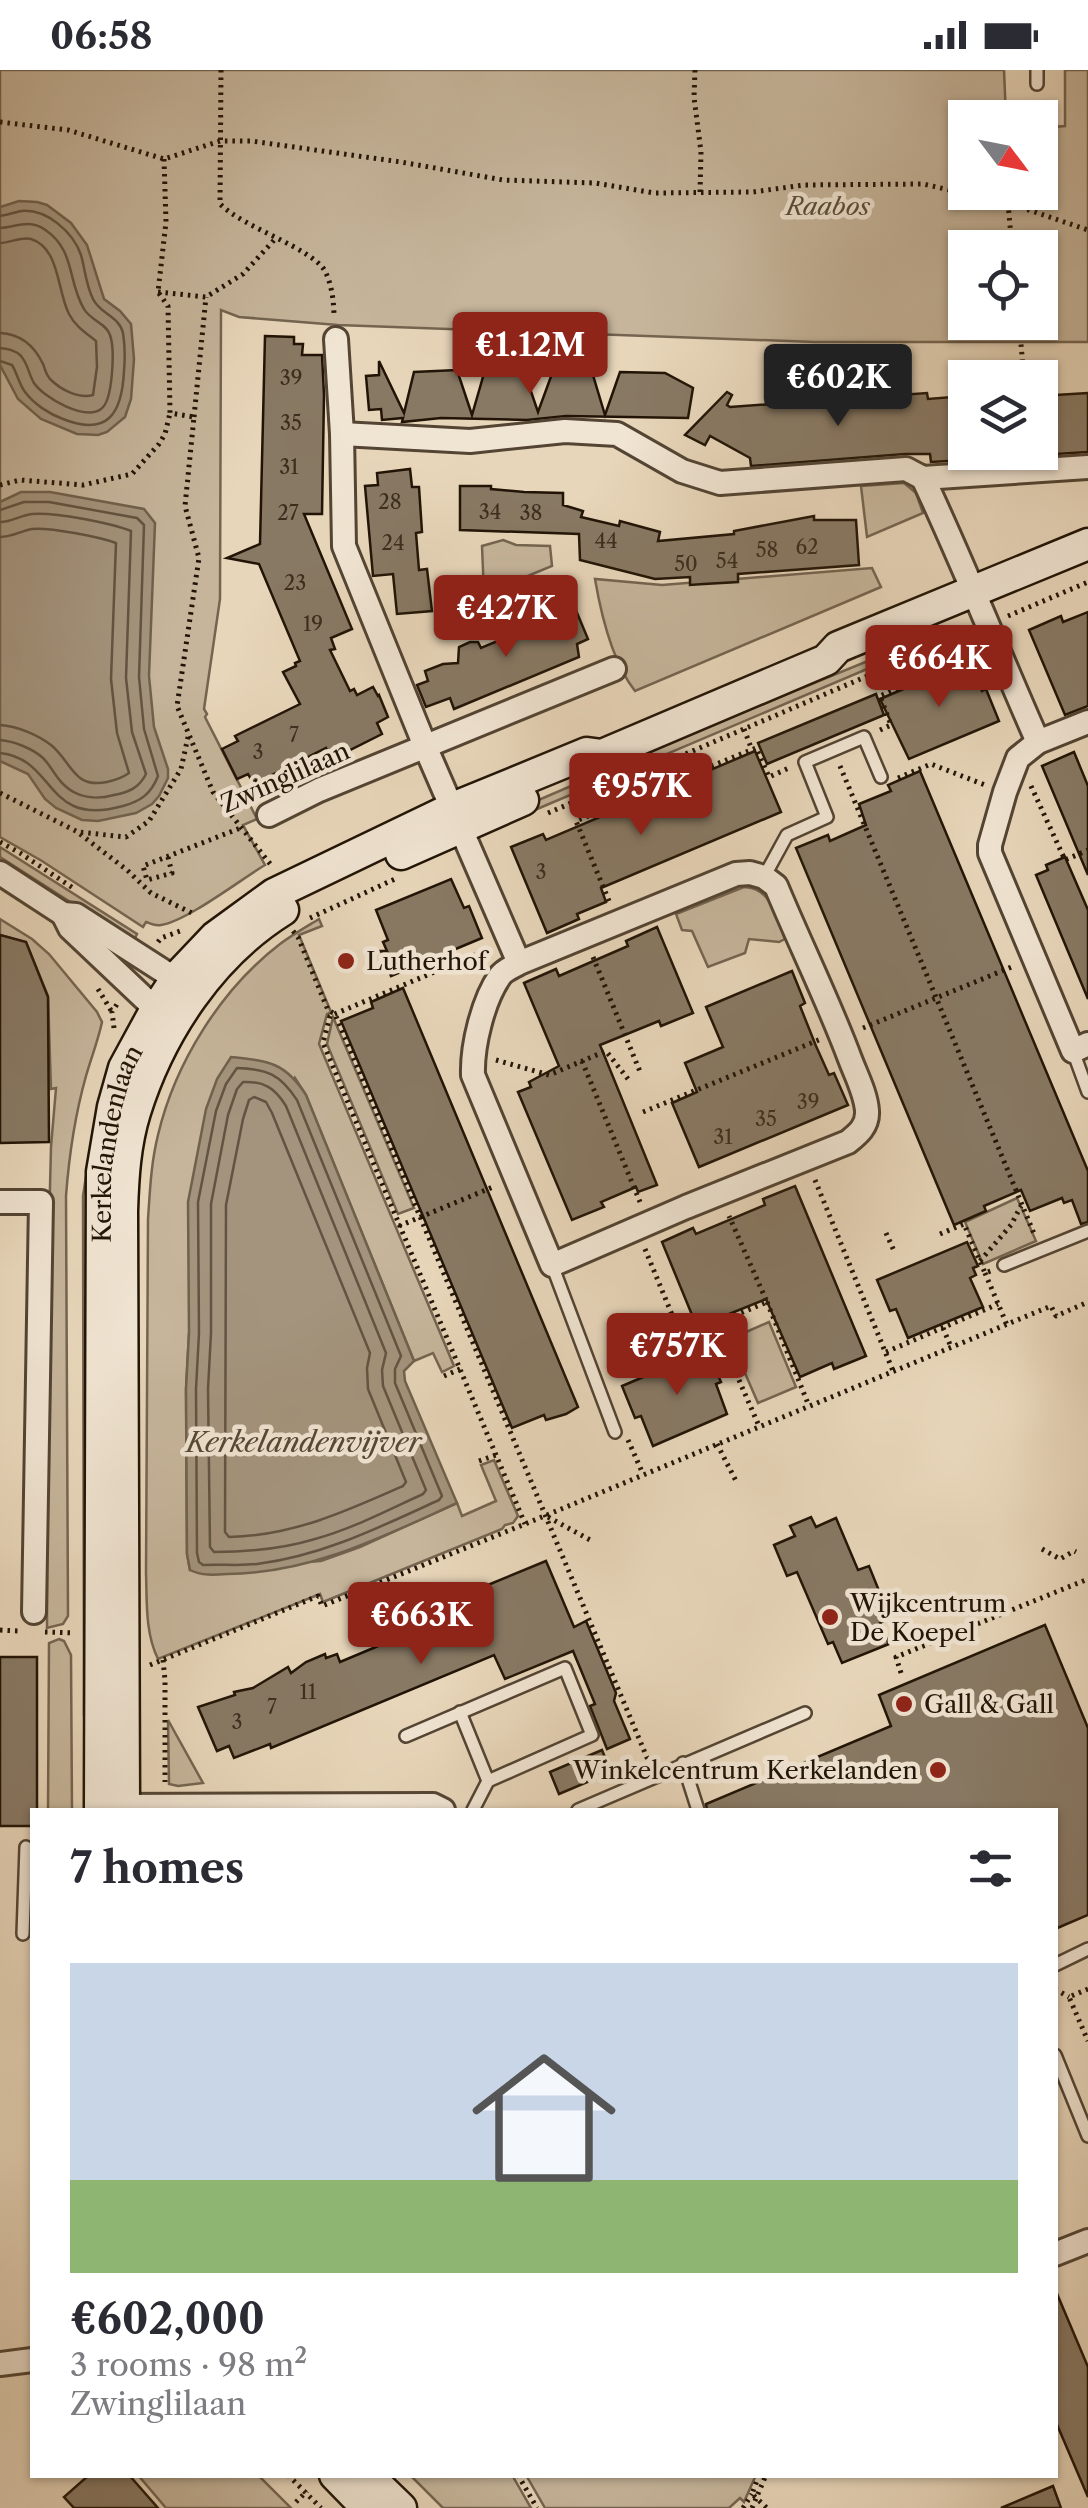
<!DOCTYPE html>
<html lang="en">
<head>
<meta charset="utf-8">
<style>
  :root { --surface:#fff; --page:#f2f2f3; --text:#2b2b33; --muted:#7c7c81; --accent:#8f2418 }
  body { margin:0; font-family:"Libre Caslon Text",serif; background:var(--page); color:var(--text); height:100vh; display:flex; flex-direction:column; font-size:38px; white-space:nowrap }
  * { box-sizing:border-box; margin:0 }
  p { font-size:32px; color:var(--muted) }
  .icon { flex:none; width:55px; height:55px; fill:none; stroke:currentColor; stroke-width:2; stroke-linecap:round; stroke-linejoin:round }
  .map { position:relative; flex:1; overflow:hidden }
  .side { position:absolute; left:30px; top:1738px; width:1028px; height:670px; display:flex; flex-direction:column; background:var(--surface); border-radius:0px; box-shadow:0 2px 8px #0004 }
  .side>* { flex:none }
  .needle { width:65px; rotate:122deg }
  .controls { position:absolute; left:948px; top:30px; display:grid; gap:20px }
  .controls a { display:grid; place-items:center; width:110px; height:110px; border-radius:0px; background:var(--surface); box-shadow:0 2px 8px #0004; font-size:50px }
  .price { position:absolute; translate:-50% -85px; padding:0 22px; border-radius:10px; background:var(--accent); color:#fff; font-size:32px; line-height:65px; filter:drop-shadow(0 2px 5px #0008) }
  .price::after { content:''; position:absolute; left:50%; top:60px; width:30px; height:22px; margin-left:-15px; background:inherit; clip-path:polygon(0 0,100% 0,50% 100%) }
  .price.active { background:#222; color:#fff }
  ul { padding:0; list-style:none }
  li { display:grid; align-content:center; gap:20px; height:530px; padding:0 40px }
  li span { display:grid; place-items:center; height:310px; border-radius:0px; color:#555 }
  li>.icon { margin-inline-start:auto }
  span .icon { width:180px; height:180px; fill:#fffc; stroke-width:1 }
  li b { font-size:42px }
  h2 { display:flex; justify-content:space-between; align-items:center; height:120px; padding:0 40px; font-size:42px }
  .status { display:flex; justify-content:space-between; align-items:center; height:70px; padding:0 50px; background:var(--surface); direction:ltr }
  .status svg { height:28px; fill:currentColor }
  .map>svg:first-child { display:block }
  .green { fill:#c6b59b; stroke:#746450; stroke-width:2.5; fill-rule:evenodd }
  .water { fill:#a4947d; stroke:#70614d; stroke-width:2.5 }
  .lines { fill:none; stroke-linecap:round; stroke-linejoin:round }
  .shore { stroke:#625442; stroke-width:2.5 }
  .building { fill:#887964; stroke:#211406; stroke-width:2.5 }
  .lane-casing { stroke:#534433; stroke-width:16 }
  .street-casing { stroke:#534433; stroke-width:28 }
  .secondary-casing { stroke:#211406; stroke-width:35 }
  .path { stroke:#211406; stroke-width:5; stroke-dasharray:2.5 5; stroke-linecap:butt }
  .lane { stroke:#f0e4d2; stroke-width:11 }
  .street { stroke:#f0e4d2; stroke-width:22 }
  .secondary { stroke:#f0e4d2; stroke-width:30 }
  .poi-dot { fill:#8f2418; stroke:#f0e4d2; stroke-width:4 }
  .labels { text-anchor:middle; stroke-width:9; stroke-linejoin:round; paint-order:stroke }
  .number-label { font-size:20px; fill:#3b2d1e }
  .park-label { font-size:25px; font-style:italic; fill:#5b4c3a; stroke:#f0e4d2 }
  .street-label { font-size:25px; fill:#211406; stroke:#f0e4d2 }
  .poi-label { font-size:25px; fill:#211406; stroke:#f0e4d2; text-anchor:start }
  .water-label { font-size:28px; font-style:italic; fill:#554736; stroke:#f0e4d2 }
</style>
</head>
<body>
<div class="status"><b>06:58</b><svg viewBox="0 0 49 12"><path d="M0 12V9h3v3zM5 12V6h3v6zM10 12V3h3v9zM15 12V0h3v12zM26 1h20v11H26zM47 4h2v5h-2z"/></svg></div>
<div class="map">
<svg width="1088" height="2438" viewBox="0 0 1088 2438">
  <rect width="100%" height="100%" fill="#e8d6ba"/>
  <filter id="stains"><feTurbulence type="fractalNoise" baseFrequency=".002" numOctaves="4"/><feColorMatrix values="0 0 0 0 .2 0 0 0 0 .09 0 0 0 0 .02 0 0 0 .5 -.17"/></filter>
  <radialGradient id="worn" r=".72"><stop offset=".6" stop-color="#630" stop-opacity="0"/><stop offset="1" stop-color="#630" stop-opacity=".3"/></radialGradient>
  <g class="green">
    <path d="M0,0H1004L1006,47L965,48V122H1040V58L1065,56V0H1088V272H815L338,255L239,247L221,240L220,529L204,639L207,644L205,647L257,749L243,755L265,795C240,810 187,851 161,855C154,856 152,854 146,852L143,857L42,791L0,767ZM965,178H1040V252H965Z"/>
    <polygon points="904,413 916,423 923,443 867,467 861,416"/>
    <polygon points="503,470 516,475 550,476 552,496 484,524 482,476"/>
    <path d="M872,498L881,517L635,621C613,593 601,544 595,509L662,515Z"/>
    <polygon points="924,568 926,574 523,745 520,738 724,650"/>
    <polygon points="0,777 137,864 133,872 0,787"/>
    <path d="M744,817C772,818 776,847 785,869L779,872L749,869L745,883L708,897L692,861L682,860L676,844Z"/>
    <path d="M0,849L32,869L49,884L97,942L102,952C98,971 91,988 86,1006C75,1045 69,1086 66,1126L68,1546L63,1554L47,1558V1236L51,1077L56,1018L51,1019L48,926L26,872L0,865Z"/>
    <path d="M319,849L322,856L299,865L331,942L327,944L319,974L454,1296L442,1302L433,1283L414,1291L306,1025L295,1008L189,1263L186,1319L187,1484L190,1500L321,1491L360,1477L457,1433L462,1446L496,1431L481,1395L494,1390L518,1446L513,1453L505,1455L502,1459L323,1532L320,1524L158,1589C145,1563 147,1531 146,1503L148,1149C150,1120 151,1093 158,1065C175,993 221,919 280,874C292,865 306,857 319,849Z"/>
    <polygon points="333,947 414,1138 398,1144 327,974"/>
    <polygon points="110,993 94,1645 84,1645 83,1126 93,1060"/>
    <polygon points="1017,1128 1036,1171 983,1194 965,1152"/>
    <polygon points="769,1252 796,1317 758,1333 735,1280 746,1262"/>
    <polygon points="59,1569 64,1571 71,1585 72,1740 48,1740 49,1573"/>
    <polygon points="168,1650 203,1713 178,1716 169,1714"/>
    <polygon points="138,2405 258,2405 291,2438 166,2438"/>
    <polygon points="410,2405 512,2405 531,2438 443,2438"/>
    <polygon points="526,2405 756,2405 744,2432 740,2428 729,2438 545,2438"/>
  </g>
  <g class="water">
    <polygon points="19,131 37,132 47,135 71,153 87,175 104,229 120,241 131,254 134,289 131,329 125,347 107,362 98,365 77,364 41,349 18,329 0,295 0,137"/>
    <polygon points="21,422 50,422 144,439 155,453 149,606 154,657 168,699 168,708 159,726 152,734 136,743 98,751 82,750 56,738 45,729 28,704 0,691 0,432"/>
    <path d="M231,987C268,991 285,992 306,1025L414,1291L404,1301L405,1311L457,1433C382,1467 312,1503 228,1504C214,1505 202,1506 190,1500L187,1484L186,1319L189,1263L188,1132L206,1039L217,1009Z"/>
  </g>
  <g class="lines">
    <g class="shore">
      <path d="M0,146C8,145 15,142 22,141C47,139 73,162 81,185C85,199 86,215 93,229C100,244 119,246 123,263C125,275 125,289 124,301C122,343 108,367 63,349C49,344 34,334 25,322C19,314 17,303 12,295L0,291"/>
      <path d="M0,158C16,157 29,149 44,159C76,180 67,211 84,239C90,250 107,254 110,265C115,279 113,331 101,339C85,351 44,328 34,313C29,305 28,294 21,286C15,280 8,279 0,278"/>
      <path d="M0,173C10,173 22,166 31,169C60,178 57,221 69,244C75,256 86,263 96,271L97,297L93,325C79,329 61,320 50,309C45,303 46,301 43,294C34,275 21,264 0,263"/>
      <path d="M0,440L24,432H49L137,448L144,455L139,607L144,659L158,706C151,724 141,731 123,736C44,758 57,689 0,683"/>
      <path d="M0,452C12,452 21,445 32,444C55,442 111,453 131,461L126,608L132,662L146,704C139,718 129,722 114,725C96,730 77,728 63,714C55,706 51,696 43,688C33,679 14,671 0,670"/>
      <path d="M0,467C12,467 21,461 32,459C49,457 100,467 116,473L111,609L117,663L129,703C122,708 116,710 107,712C73,719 72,692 51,675C38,665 17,656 0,655"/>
      <path d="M237,998C267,999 280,1004 297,1030L401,1286L395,1299V1313L442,1426L439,1430C380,1457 322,1486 257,1494C240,1496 221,1494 203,1495L199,1492L197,1483L196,1319L199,1263L198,1132L216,1041L226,1014Z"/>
      <path d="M243,1012C264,1011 275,1018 286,1036L386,1283L382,1300L383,1316L426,1420L423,1424C388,1440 352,1459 315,1469C282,1479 249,1482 214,1482L210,1477L208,1319L211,1263V1134L228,1045L237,1019Z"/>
      <path d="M254,1027L266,1032L272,1043L370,1283L367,1298L368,1319L406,1412L403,1416C347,1441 292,1466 229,1467L225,1462L226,1135L243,1049L249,1030Z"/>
    </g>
  </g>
  <g class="building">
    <polygon points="265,266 294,267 294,274 303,274 302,285 322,285 324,325 322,444 304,444 352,559 331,568 335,579 330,580 350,621 354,619 357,625 373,617 378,626 379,625 388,647 377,653 382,664 346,682 331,689 326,678 254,714 248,704 237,709 222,679 238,671 235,666 300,634 283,602 296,596 295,593 300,591 259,494 227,488 260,474"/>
    <polygon points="379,291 404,343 414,302 457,300 472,345 485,300 524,301 538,342 553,301 592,302 605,345 620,302 665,303 693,318 688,348 566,346 527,350 441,348 402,352 403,348 382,350 381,339 369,340 366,306 379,305"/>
    <polygon points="727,322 732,325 727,335 730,337 927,323 928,329 952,327 952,332 965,331 965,390 931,392 930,384 905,384 751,396 750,388 710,366 705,375 685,365"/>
    <polygon points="1088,323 1088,382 1040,385 1040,326"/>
    <polygon points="410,399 412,417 419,417 422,462 416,463 419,500 427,499 432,541 397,544 393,504 373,506 365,416 378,415 377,403"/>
    <polygon points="460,416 491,416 491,419 524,422 563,423 563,435 583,441 581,447 619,456 620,451 660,462 658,471 734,464 734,461 814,446 814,450 856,450 859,495 738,504 738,512 704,514 690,515 690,507 655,509 580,490 579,464 460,460"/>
    <polygon points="575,538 588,569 577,574 579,587 454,639 450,628 426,637 417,615 428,611 425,601 443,594 458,593 459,577 470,572 478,572 481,578 517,563 514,557 555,539 558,545"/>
    <polygon points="1088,542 1088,636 1065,645 1029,560 1061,546 1063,552"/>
    <polygon points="969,591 982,621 986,619 999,651 909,689 880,629"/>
    <polygon points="876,624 884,645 767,694 758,673"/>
    <polygon points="755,681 781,742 601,818 606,832 577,844 579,849 547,863 511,777 543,764 546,770"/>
    <polygon points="1074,682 1088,716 1088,805 1042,696"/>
    <polygon points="920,701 1088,1101 1088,1152 1081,1154 1072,1130 1064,1133 1062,1128 1030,1141 1021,1120 984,1136 986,1141 954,1155 796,778 828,765 830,771 866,755 859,734 891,721 888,715"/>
    <polygon points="1065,787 1088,840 1088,929 1036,805 1048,800 1046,795"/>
    <polygon points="451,809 464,838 469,836 482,868 391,906 381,881 387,881 383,872 388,870 376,840"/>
    <polygon points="657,857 693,943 661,956 659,951 600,975 657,1115 638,1122 636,1117 601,1132 604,1137 572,1150 518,1022 531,1017 529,1012 559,996 524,913 556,899 559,906 628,876 626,871"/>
    <polygon points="0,865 26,872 48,927 49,1072 0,1073"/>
    <polygon points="792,901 805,933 800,936 816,976 829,1005 834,1003 848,1035 699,1097 672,1033 697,1022 685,993 723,977 706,937"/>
    <polygon points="403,918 578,1337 566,1344 546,1350 544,1345 512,1358 341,951 373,938 371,932"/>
    <polygon points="795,1116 866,1286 834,1299 832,1293 800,1307 766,1229 697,1257 662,1172 693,1158 696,1164 765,1135 763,1129"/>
    <polygon points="967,1172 978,1196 973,1198 976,1205 970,1208 983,1237 908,1268 896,1239 890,1241 877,1210"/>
    <polygon points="707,1280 721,1312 716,1314 727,1344 653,1376 641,1346 635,1348 622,1316"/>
    <polygon points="811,1447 816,1457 836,1448 858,1500 869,1496 890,1548 880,1553 889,1574 842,1593 833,1572 828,1574 797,1502 787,1506 774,1475 795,1466 790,1456"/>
    <polygon points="546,1491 574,1557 586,1551 616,1623 614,1631 630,1669 607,1679 590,1636 595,1634 573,1581 505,1609 494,1585 271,1678 270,1674 234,1688 229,1676 217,1681 198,1637 235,1625 234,1622 253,1618 288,1597 291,1603 306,1592 325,1584 326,1588 337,1584 340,1592 483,1532 478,1519"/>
    <polygon points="1045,1555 1088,1658 1088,1845 1055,1859 1055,1740 707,1740 706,1734 891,1656 879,1625"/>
    <polygon points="0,1587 37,1587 37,1740 32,1740 32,1756 0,1756"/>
    <polygon points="602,1680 611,1702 559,1724 550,1702"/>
    <polygon points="1055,2219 1088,2297 1088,2427 1055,2350"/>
    <polygon points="89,2405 129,2405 158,2438 74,2438 64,2427"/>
    <polygon points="1053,2416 1061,2438 1001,2438"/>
  </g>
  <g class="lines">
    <defs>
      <g id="lane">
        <polyline points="1037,0 1037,14"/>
        <polyline points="764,807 787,765 827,747 805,692 864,667 881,707"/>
        <polyline points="1073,981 1088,1022"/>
        <polyline points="552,1195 615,1362"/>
        <polyline points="1004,1195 1088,1161"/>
        <polyline points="460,1642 488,1711"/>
        <polyline points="406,1666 565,1598 592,1665 488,1711 473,1740"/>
        <polyline points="683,1693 698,1740"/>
        <polyline points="578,1740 805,1643"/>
        <polyline points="23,1864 26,1777"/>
        <polyline points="1055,1895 1088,1879"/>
        <polyline points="1055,1985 1088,2066"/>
      </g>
      <g id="street">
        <polyline points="336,269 342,364 344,476 425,676 519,893"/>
        <polyline points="342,364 470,371 565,361 617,364 682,401 720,413 906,399 923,408 1088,397"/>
        <path d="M923,408C964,495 999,584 1038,672"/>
        <polyline points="1088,652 1038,672 1018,688 1005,722 990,775 990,783 1073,981 1088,974"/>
        <polyline points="269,745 319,720 614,599"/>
        <polyline points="0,803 63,844 76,845 188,917"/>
        <path d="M750,803L764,807L776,816C800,874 828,930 850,989C856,1005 866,1024 867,1041C868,1056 858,1064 848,1072L686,1137L552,1195L473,1005C472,976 483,930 500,906C504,900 513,897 519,893L736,804Z"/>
        <polyline points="63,844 70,858 165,948"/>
        <polyline points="0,1132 41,1132 34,1542"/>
        <polyline points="108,1736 433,1735 443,1740"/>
        <polyline points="1055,2184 1088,2171"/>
        <polyline points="0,2294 32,2290"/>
      </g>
      <g id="secondary">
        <polyline points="401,784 523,730"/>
        <path id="s1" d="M100,1740L102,1102L113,1037L124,998L155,941L178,906L215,867L274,824L453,738L587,683L602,685L826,590L838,577L1088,474"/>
        <path d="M124,1740L122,1141C123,1108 125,1074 135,1042C160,962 211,885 283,840"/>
        <polyline points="335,2405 367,2438"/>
        <polyline points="367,2405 401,2438"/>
      </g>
    </defs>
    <use href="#lane" class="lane-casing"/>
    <use href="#street" class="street-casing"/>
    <use href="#secondary" class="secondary-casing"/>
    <g class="path">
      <path d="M221,0L220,134C244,158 312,178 325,201C332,215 334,233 334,247"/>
      <polyline points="695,0 694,27 701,82 700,122"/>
      <polyline points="1034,48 1035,31"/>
      <polyline points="0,52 68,60 164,89 220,71 251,71 401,92 503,110 595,113 654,123 753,122 804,115 923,114 1008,133 1088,160"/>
      <polyline points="164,89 166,152 158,222 168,236 170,343 194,347 185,436 199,488 177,636 213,722 271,795"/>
      <polyline points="1008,133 1012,178"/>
      <polyline points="1027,139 1028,122"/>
      <polyline points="158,222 206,227 243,204 276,168"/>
      <polyline points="1019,252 1024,308"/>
      <polyline points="194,347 206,227"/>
      <polyline points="0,415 20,410 83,415 132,404 159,374 165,364 170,343"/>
      <polyline points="1008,546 1088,512"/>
      <polyline points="744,659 752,680"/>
      <polyline points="880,660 891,655 880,626 951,596"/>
      <polyline points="840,696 1035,1166"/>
      <polyline points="898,708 931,694 985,715"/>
      <polyline points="1031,716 1065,790 1088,780"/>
      <polyline points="0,723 78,762 126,767 149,751 181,699 188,667"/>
      <polyline points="548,743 970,562"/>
      <polyline points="80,764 127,800 151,823 194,844"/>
      <polyline points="0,772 20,783 76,820"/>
      <polyline points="168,787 172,803 147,810 143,796 243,757"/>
      <polyline points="609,831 576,751 756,678 769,707 789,698"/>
      <polyline points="310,848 395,809"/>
      <polyline points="293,861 298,867 328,940 335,944 648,1690"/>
      <polyline points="158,872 161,868 183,860"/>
      <polyline points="489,879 330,946 323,973 525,1454"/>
      <polyline points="593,887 641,1004"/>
      <polyline points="98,919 112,942"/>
      <polyline points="114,958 112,942 119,931"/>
      <polyline points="863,958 1014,896"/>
      <polyline points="496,990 549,1005 606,981 628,1009"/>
      <polyline points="582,991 640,1132"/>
      <polyline points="643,1042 821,969"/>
      <polyline points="815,1110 893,1301"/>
      <polyline points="399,1156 493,1117"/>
      <polyline points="886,1163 895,1183"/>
      <polyline points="940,1164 964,1154 985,1203 991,1201"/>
      <polyline points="645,1179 682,1269"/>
      <polyline points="980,1191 1011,1155 1021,1136"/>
      <polyline points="985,1203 1007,1255"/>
      <polyline points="767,1232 809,1336"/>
      <polyline points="715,1255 759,1356"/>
      <polyline points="943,1258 951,1277"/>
      <polyline points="886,1282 998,1234"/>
      <polyline points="610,1298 767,1232 729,1146"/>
      <polyline points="444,1306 460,1299"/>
      <polyline points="628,1370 643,1404"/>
      <polyline points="717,1374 736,1411"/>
      <polyline points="479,1391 496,1385"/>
      <polyline points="548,1447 592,1471"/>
      <polyline points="1042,1479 1060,1489 1074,1481 1076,1482"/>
      <polyline points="0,1560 19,1561"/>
      <polyline points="45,1562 74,1563"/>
      <polyline points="163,1590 165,1610 165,1712"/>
      <polyline points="150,1595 318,1526 322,1536 525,1454 1051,1236 1056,1246 1088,1232"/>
      <polyline points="901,1603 896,1587 1088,1509"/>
      <polyline points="1055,1919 1069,1927"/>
      <polyline points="1088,1919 1069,1927 1088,1971"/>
      <polyline points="288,2405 321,2438"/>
      <polyline points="518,2405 537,2438"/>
      <polyline points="759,2405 752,2424 767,2438"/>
      <polyline points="296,2432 307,2421"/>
      <polyline points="743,2438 752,2424"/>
      <polyline points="752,2438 766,2405"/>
    </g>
    <use href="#lane" class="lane"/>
    <use href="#street" class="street"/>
    <use href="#secondary" class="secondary"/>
  </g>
  <g class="poi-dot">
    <circle cx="346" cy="891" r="10"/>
    <circle cx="830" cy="1547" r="10"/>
    <circle cx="904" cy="1634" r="10"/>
    <circle cx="938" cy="1700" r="10"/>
  </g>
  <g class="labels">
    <g class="number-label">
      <text x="291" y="315">39</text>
      <text x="291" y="360">35</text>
      <text x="289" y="404">31</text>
      <text x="390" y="439">28</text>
      <text x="490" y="449">34</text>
      <text x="288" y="450">27</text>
      <text x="531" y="450">38</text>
      <text x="606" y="478">44</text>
      <text x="393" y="480">24</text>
      <text x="807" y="484">62</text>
      <text x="767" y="487">58</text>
      <text x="727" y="498">54</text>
      <text x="686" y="501">50</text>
      <text x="295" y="520">23</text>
      <text x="313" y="561">19</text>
      <text x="294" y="672">7</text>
      <text x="258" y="689">3</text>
      <text x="541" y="809">3</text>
      <text x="808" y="1039">39</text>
      <text x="766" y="1056">35</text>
      <text x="723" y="1074">31</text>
      <text x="308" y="1629">11</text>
      <text x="272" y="1644">7</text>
      <text x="237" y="1659">3</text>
    </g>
    <g class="park-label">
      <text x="828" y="145">Raabos</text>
    </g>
    <g class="street-label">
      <text transform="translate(285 707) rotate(-24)" y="9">Zwinglilaan</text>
      <text dy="9" stroke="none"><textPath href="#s1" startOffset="668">Kerkelandenlaan</textPath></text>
    </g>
    <g class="poi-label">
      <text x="366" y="900">Lutherhof</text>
      <text x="850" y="1542">Wijkcentrum<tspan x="850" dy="29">De Koepel</tspan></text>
      <text x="924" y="1643">Gall &amp; Gall</text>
      <text x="918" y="1709" text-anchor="end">Winkelcentrum Kerkelanden</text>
    </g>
    <g class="water-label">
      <text x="304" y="1382">Kerkelandenvijver</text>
    </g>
  </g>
  <rect width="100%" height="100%" filter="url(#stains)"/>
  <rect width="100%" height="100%" fill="url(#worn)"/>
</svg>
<div class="controls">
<a><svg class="needle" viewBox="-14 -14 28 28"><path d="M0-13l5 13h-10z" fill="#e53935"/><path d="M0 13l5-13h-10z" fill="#7c7c81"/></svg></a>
<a><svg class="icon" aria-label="locate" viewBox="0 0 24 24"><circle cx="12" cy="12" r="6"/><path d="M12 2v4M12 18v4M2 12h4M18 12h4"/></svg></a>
<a><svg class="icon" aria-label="layers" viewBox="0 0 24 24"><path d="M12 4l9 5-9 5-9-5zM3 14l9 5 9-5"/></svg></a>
</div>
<b class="price" style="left:530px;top:327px">€1.12M</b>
<b class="price active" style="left:838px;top:359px">€602K</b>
<b class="price" style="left:506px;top:590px">€427K</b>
<b class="price" style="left:939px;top:640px">€664K</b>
<b class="price" style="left:641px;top:768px">€957K</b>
<b class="price" style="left:677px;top:1328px">€757K</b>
<b class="price" style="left:421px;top:1597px">€663K</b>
<section class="side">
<h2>7 homes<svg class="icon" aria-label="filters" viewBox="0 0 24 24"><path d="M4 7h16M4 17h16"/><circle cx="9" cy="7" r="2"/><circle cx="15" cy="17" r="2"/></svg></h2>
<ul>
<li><span style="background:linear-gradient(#c9d6e8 70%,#8fb573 0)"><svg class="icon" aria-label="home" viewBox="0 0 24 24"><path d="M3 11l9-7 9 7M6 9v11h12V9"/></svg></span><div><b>€602,000</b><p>3 rooms · 98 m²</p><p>Zwinglilaan</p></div></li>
</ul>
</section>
</div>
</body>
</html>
